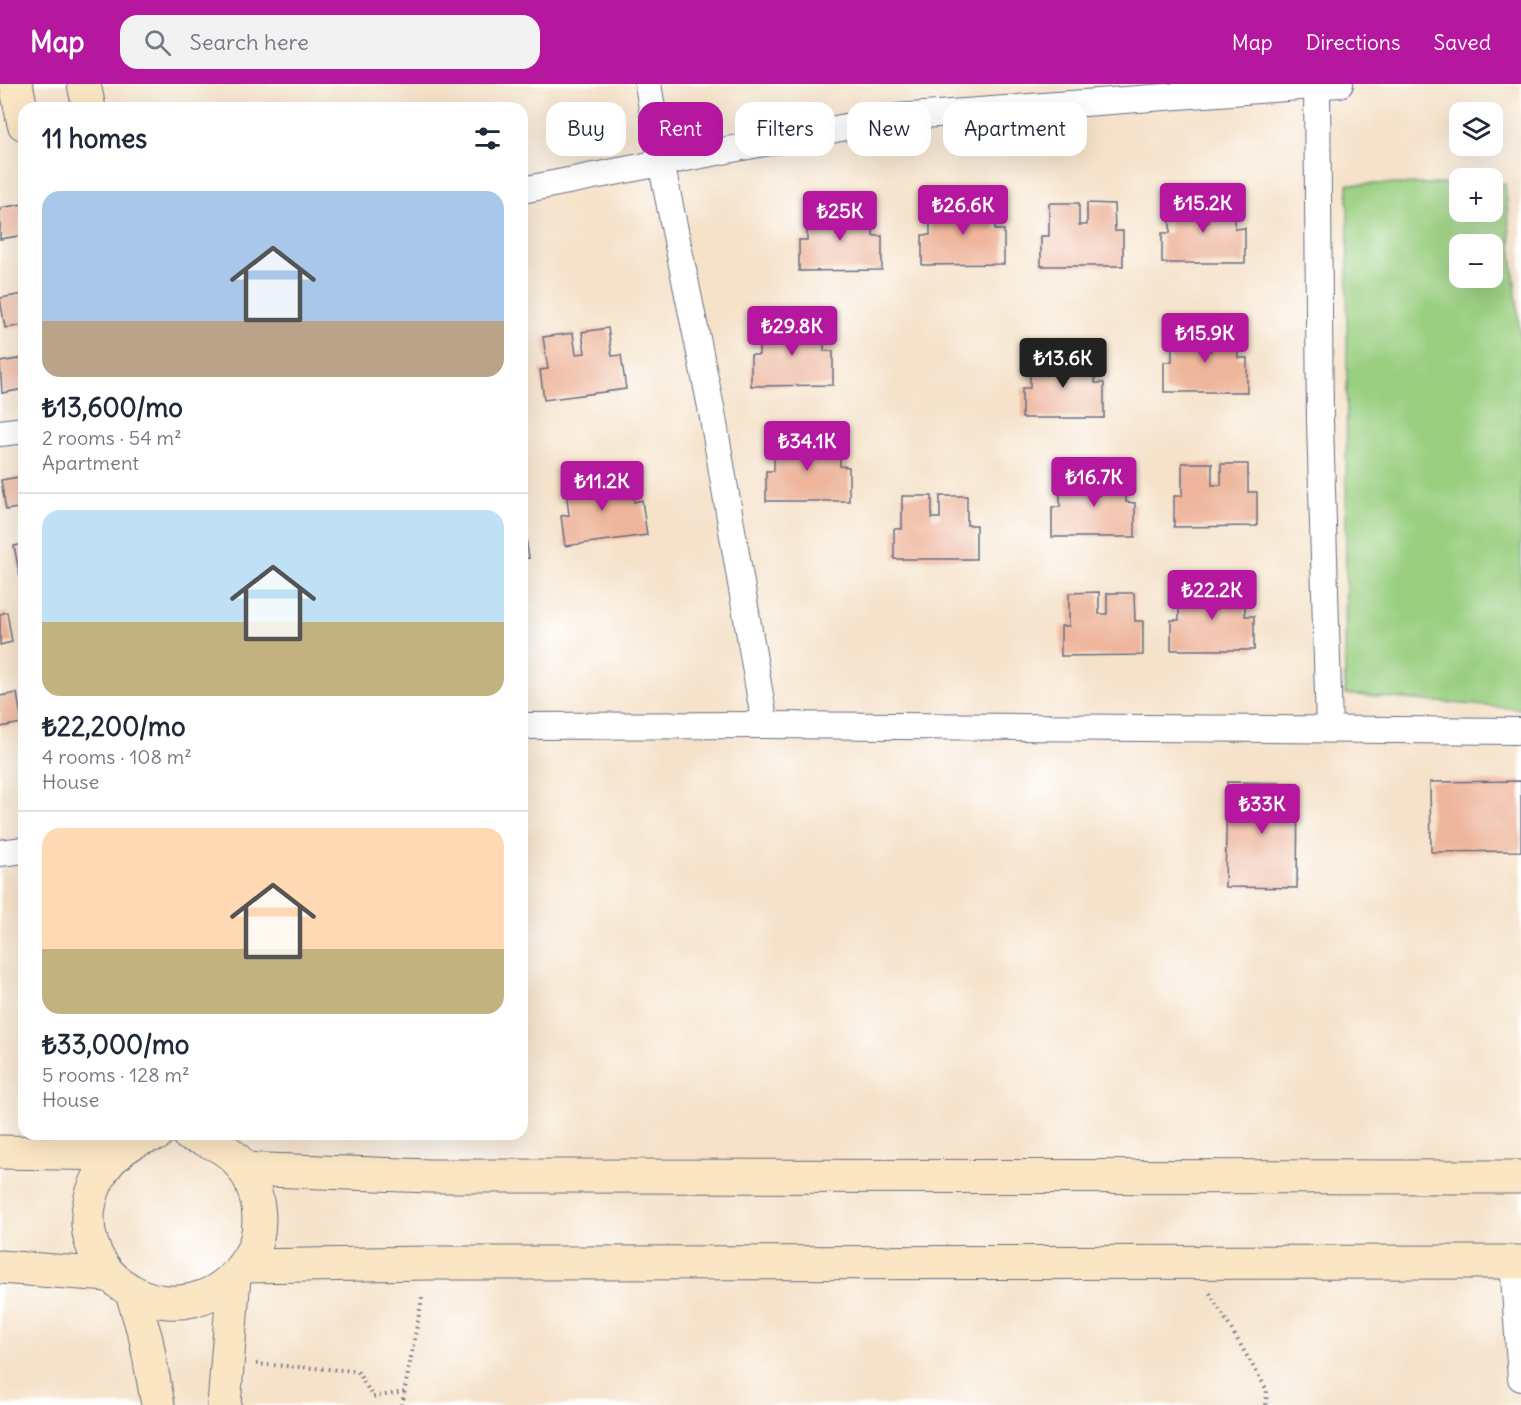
<!DOCTYPE html>
<html lang="en">
<head>
<meta charset="utf-8">
<style>
  :root { --surface:#fff; --page:#f2f2f3; --text:#1f2937; --muted:#747a83; --line:#e0e1e3; --accent:#b5179e }
  body { margin:0; font-family:Delius,sans-serif; background:var(--page); color:var(--text); height:100vh; display:flex; flex-direction:column; font-size:22px; white-space:nowrap }
  * { box-sizing:border-box; margin:0 }
  p { font-size:20px; color:var(--muted) }
  .icon { flex:none; width:33px; height:33px; fill:none; stroke:currentColor; stroke-width:2; stroke-linecap:round; stroke-linejoin:round }
  .map { position:relative; flex:1; overflow:hidden }
  .side { position:absolute; left:18px; top:18px; width:510px; height:1038px; display:flex; flex-direction:column; background:var(--surface); border-radius:18px; box-shadow:0 6px 24px #0002 }
  .side>* { flex:none }
  .hud { position:absolute; left:546px; top:18px; width:570px; height:54px; display:flex; gap:12px }
  .fabs { position:absolute; left:1449px; top:18px; display:grid; gap:12px }
  .fabs a { display:grid; place-items:center; width:54px; height:54px; border-radius:12px; background:var(--surface); box-shadow:0 6px 24px #0002; font-size:30px }
  .price { position:absolute; translate:-50% -51px; padding:0 14px; border-radius:6px; background:var(--accent); color:#fff; font-size:20px; line-height:39px; filter:drop-shadow(0 2px 3px #0008) }
  .price::after { content:''; position:absolute; left:50%; top:36px; width:18px; height:14px; margin-left:-9px; background:inherit; clip-path:polygon(0 0,100% 0,50% 100%) }
  .price.current { background:#222; color:#fff }
  ul { padding:0; list-style:none }
  li { display:grid; align-content:center; gap:12px; height:318px; padding:0 24px }
  li+li { border-top:2px solid var(--line) }
  li span { display:grid; place-items:center; height:186px; border-radius:18px; color:#555 }
  li>.icon { margin-inline-start:auto }
  span .icon { width:108px; height:108px; fill:#fffc; stroke-width:1 }
  li b { font-size:26px }
  h2 { display:flex; justify-content:space-between; align-items:center; height:72px; padding:0 24px; font-size:26px }
  .pill { padding:0 21px; border-radius:18px; background:var(--surface); box-shadow:0 6px 24px #0002; font-size:21px; line-height:54px }
  .pill.current { background:var(--accent); color:#fff }
  header { display:flex; align-items:center; gap:36px; box-sizing:border-box; height:84px; padding:0 30px; background:var(--accent); color:#fff }
  header strong { font-size:28px }
  nav { display:flex; gap:33px; margin-inline-start:auto; font-size:21px }
  .search { width:420px; height:54px; background:var(--page); display:flex; align-items:center; gap:15px; box-sizing:border-box; padding:0 21px; border-radius:18px; color:var(--muted); font-size:22px }
  .map>svg:first-child { display:block }
  .green { fill:#9acf80; stroke:#5a7f6f; stroke-width:1.5; fill-rule:evenodd }
  .building { fill:#eeb59b }
  .lines { fill:none; stroke-linecap:round; stroke-linejoin:round }
  .minor-casing { stroke:#676e83; stroke-width:28 }
  .secondary-casing { stroke:#676e83; stroke-width:35 }
  .path { stroke:#676e83; stroke-width:4; stroke-dasharray:1.5 4.5; stroke-linecap:butt }
  .minor { stroke:#fff; stroke-width:26 }
  .secondary { stroke:#fbe6c4; stroke-width:33 }
</style>
</head>
<body>
<header>
<strong>Map</strong>
<div class="search"><svg class="icon" aria-label="search" viewBox="0 0 24 24"><circle cx="10" cy="10" r="6"/><path d="M15 15l6 6"/></svg>Search here</div>
<nav><a>Map</a><a>Directions</a><a>Saved</a></nav>
</header>
<div class="map">
<svg width="1521" height="1321" viewBox="0 0 1521 1321">
  <rect width="100%" height="100%" fill="#fff"/>
  <filter id="ink" filterUnits="userSpaceOnUse"><feTurbulence type="fractalNoise" baseFrequency=".0167" numOctaves="2"/><feDisplacementMap in="SourceGraphic" scale="12" xChannelSelector="R" yChannelSelector="G"/><feConvolveMatrix kernelMatrix="1 2 1 2 8 2 1 2 1" color-interpolation-filters="sRGB"/></filter>
  <filter id="wash" filterUnits="userSpaceOnUse"><feTurbulence type="fractalNoise" baseFrequency=".008" numOctaves="4" result="noise"/><feDisplacementMap in="SourceGraphic" scale="24" xChannelSelector="R" yChannelSelector="G"/><feGaussianBlur stdDeviation="1.35" result="paint"/><feColorMatrix in="noise" values="0 0 0 0 0 0 0 0 0 0 0 0 0 0 0 0 0 1.4 0 .05"/><feComposite in="paint" operator="in"/></filter>
  <g filter="url(#wash)">
    <rect width="100%" height="100%" fill="#f5e2c9"/>
    <path class="green" d="M1348,100H1459L1460,128H1492L1493,100H1505L1521,260V625L1345,610ZM1460,160H1492V194H1460Z"/>
    <g id="blocks">
      <g class="building">
        <polygon points="1170,116 1200,116 1200,138 1209,138 1209,116 1235,116 1235,145 1245,144 1245,179 1162,179 1162,149 1170,149"/>
        <polygon points="960,117 960,139 968,139 968,118 995,118 995,146 1004,146 1004,180 922,181 922,151 930,151 930,118"/>
        <polygon points="1049,119 1079,119 1079,141 1087,141 1087,119 1114,120 1115,147 1123,147 1123,182 1041,182 1041,152 1049,152"/>
        <polygon points="24,120 24,151 0,155 0,124"/>
        <polygon points="807,124 837,124 837,145 846,145 846,124 873,124 873,152 882,152 882,186 799,187 799,156 807,156"/>
        <polygon points="24,210 24,241 5,244 0,214"/>
        <polygon points="759,238 789,238 789,260 797,260 797,239 824,239 824,267 833,267 833,301 751,302 751,271 759,271"/>
        <polygon points="608,244 612,272 621,271 626,305 544,316 540,286 548,285 543,253 573,249 576,270 585,269 582,248"/>
        <polygon points="1172,245 1202,245 1202,267 1211,267 1211,246 1237,246 1238,274 1247,274 1247,308 1164,308 1164,278 1172,278"/>
        <polygon points="1030,271 1060,271 1060,293 1068,293 1068,272 1095,272 1095,299 1104,299 1104,334 1022,334 1022,304 1030,304"/>
        <polygon points="24,274 24,305 2,309 0,278"/>
        <polygon points="774,354 804,354 804,376 813,376 813,355 840,355 840,382 849,383 849,417 766,417 766,387 774,387"/>
        <polygon points="1182,379 1212,379 1212,401 1221,401 1221,380 1248,380 1248,408 1257,408 1257,442 1174,443 1174,412 1182,412"/>
        <polygon points="630,390 634,418 642,416 647,451 565,462 561,432 569,431 565,398 594,394 597,415 606,415 603,393"/>
        <polygon points="1060,390 1090,390 1090,412 1099,412 1099,391 1126,390 1126,418 1135,419 1135,453 1052,453 1052,423 1060,423"/>
        <polygon points="24,392 24,423 6,426 1,396"/>
        <polygon points="902,412 932,412 932,434 940,434 940,412 967,412 967,441 976,441 976,475 894,475 894,445 902,445"/>
        <polygon points="522,440 524,440 529,474 522,475"/>
        <polygon points="24,460 24,491 20,492 14,462"/>
        <polygon points="1179,503 1209,503 1209,525 1218,525 1218,504 1245,503 1245,532 1254,532 1254,566 1171,566 1171,536 1179,536"/>
        <polygon points="1099,508 1099,530 1107,530 1107,509 1134,509 1135,537 1143,537 1143,571 1061,572 1061,542 1069,542 1069,509"/>
        <polygon points="7,528 12,558 0,561 0,530"/>
        <polygon points="17,609 22,639 0,643 0,612"/>
        <polygon points="1521,697 1521,767 1431,768 1430,698"/>
        <polygon points="1227,698 1298,699 1297,804 1225,803"/>
      </g>
    </g>
  </g>
  <g filter="url(#ink)">
    <use href="#blocks" fill-opacity="0" stroke="#676e83" stroke-width="1.5"/>
    <g class="lines">
      <defs>
        <g id="minor">
          <polyline points="648,0 661,78 712,328 765,641"/>
          <polyline points="1317,2 1320,338 1329,644"/>
          <polyline points="522,106 897,33 1340,0"/>
          <polyline points="0,349 24,346"/>
          <polyline points="522,642 765,641 1521,647"/>
          <polyline points="0,769 24,766"/>
          <polyline points="1513,1178 1521,1294"/>
        </g>
        <g id="secondary">
          <polyline points="16,0 24,40"/>
          <polyline points="84,0 89,24"/>
          <path d="M157,1050C134,1054 111,1070 100,1091C46,1192 188,1272 249,1173C267,1144 259,1099 236,1075C223,1062 206,1055 188,1050"/>
          <polyline points="0,1068 118,1070"/>
          <polyline points="243,1085 430,1092 1521,1093"/>
          <polyline points="243,1182 428,1179 1521,1178"/>
          <polyline points="0,1183 109,1191"/>
          <polyline points="132,1209 146,1255 158,1321"/>
          <polyline points="224,1321 234,1193"/>
        </g>
      </defs>
      <use href="#minor" class="minor-casing"/>
      <use href="#secondary" class="secondary-casing"/>
      <g class="path">
        <polyline points="1210,1209 1267,1306 1266,1321"/>
        <polyline points="256,1280 357,1287 373,1313 404,1308"/>
        <polyline points="402,1321 423,1209"/>
      </g>
      <use href="#minor" class="minor"/>
      <use href="#secondary" class="secondary"/>
    </g>
  </g>
</svg>
<div class="fabs">
<a><svg class="icon" aria-label="layers" viewBox="0 0 24 24"><path d="M12 4l9 5-9 5-9-5zM3 14l9 5 9-5"/></svg></a>
<a>+</a>
<a>−</a>
</div>
<b class="price" style="left:1203px;top:150px">₺15.2K</b>
<b class="price" style="left:963px;top:152px">₺26.6K</b>
<b class="price" style="left:840px;top:158px">₺25K</b>
<b class="price" style="left:792px;top:273px">₺29.8K</b>
<b class="price" style="left:1205px;top:280px">₺15.9K</b>
<b class="price current" style="left:1063px;top:305px">₺13.6K</b>
<b class="price" style="left:807px;top:388px">₺34.1K</b>
<b class="price" style="left:1094px;top:424px">₺16.7K</b>
<b class="price" style="left:602px;top:428px">₺11.2K</b>
<b class="price" style="left:1212px;top:537px">₺22.2K</b>
<b class="price" style="left:1262px;top:751px">₺33K</b>
<div class="hud">
<a class="pill">Buy</a>
<a class="pill current">Rent</a>
<a class="pill">Filters</a>
<a class="pill">New</a>
<a class="pill">Apartment</a>
</div>
<section class="side">
<h2>11 homes<svg class="icon" aria-label="filters" viewBox="0 0 24 24"><path d="M4 7h16M4 17h16"/><circle cx="9" cy="7" r="2"/><circle cx="15" cy="17" r="2"/></svg></h2>
<ul>
<li><span style="background:linear-gradient(#a9c7e8 70%,#b9a48a 0)"><svg class="icon" aria-label="home" viewBox="0 0 24 24"><path d="M3 11l9-7 9 7M6 9v11h12V9"/></svg></span><div><b>₺13,600/mo</b><p>2 rooms · 54 m²</p><p>Apartment</p></div></li>
<li><span style="background:linear-gradient(#bfe0f5 60%,#c2b280 0)"><svg class="icon" aria-label="home" viewBox="0 0 24 24"><path d="M3 11l9-7 9 7M6 9v11h12V9"/></svg></span><div><b>₺22,200/mo</b><p>4 rooms · 108 m²</p><p>House</p></div></li>
<li><span style="background:linear-gradient(#ffd9b3 65%,#c2b280 0)"><svg class="icon" aria-label="home" viewBox="0 0 24 24"><path d="M3 11l9-7 9 7M6 9v11h12V9"/></svg></span><div><b>₺33,000/mo</b><p>5 rooms · 128 m²</p><p>House</p></div></li>
</ul>
</section>
</div>
</body>
</html>
